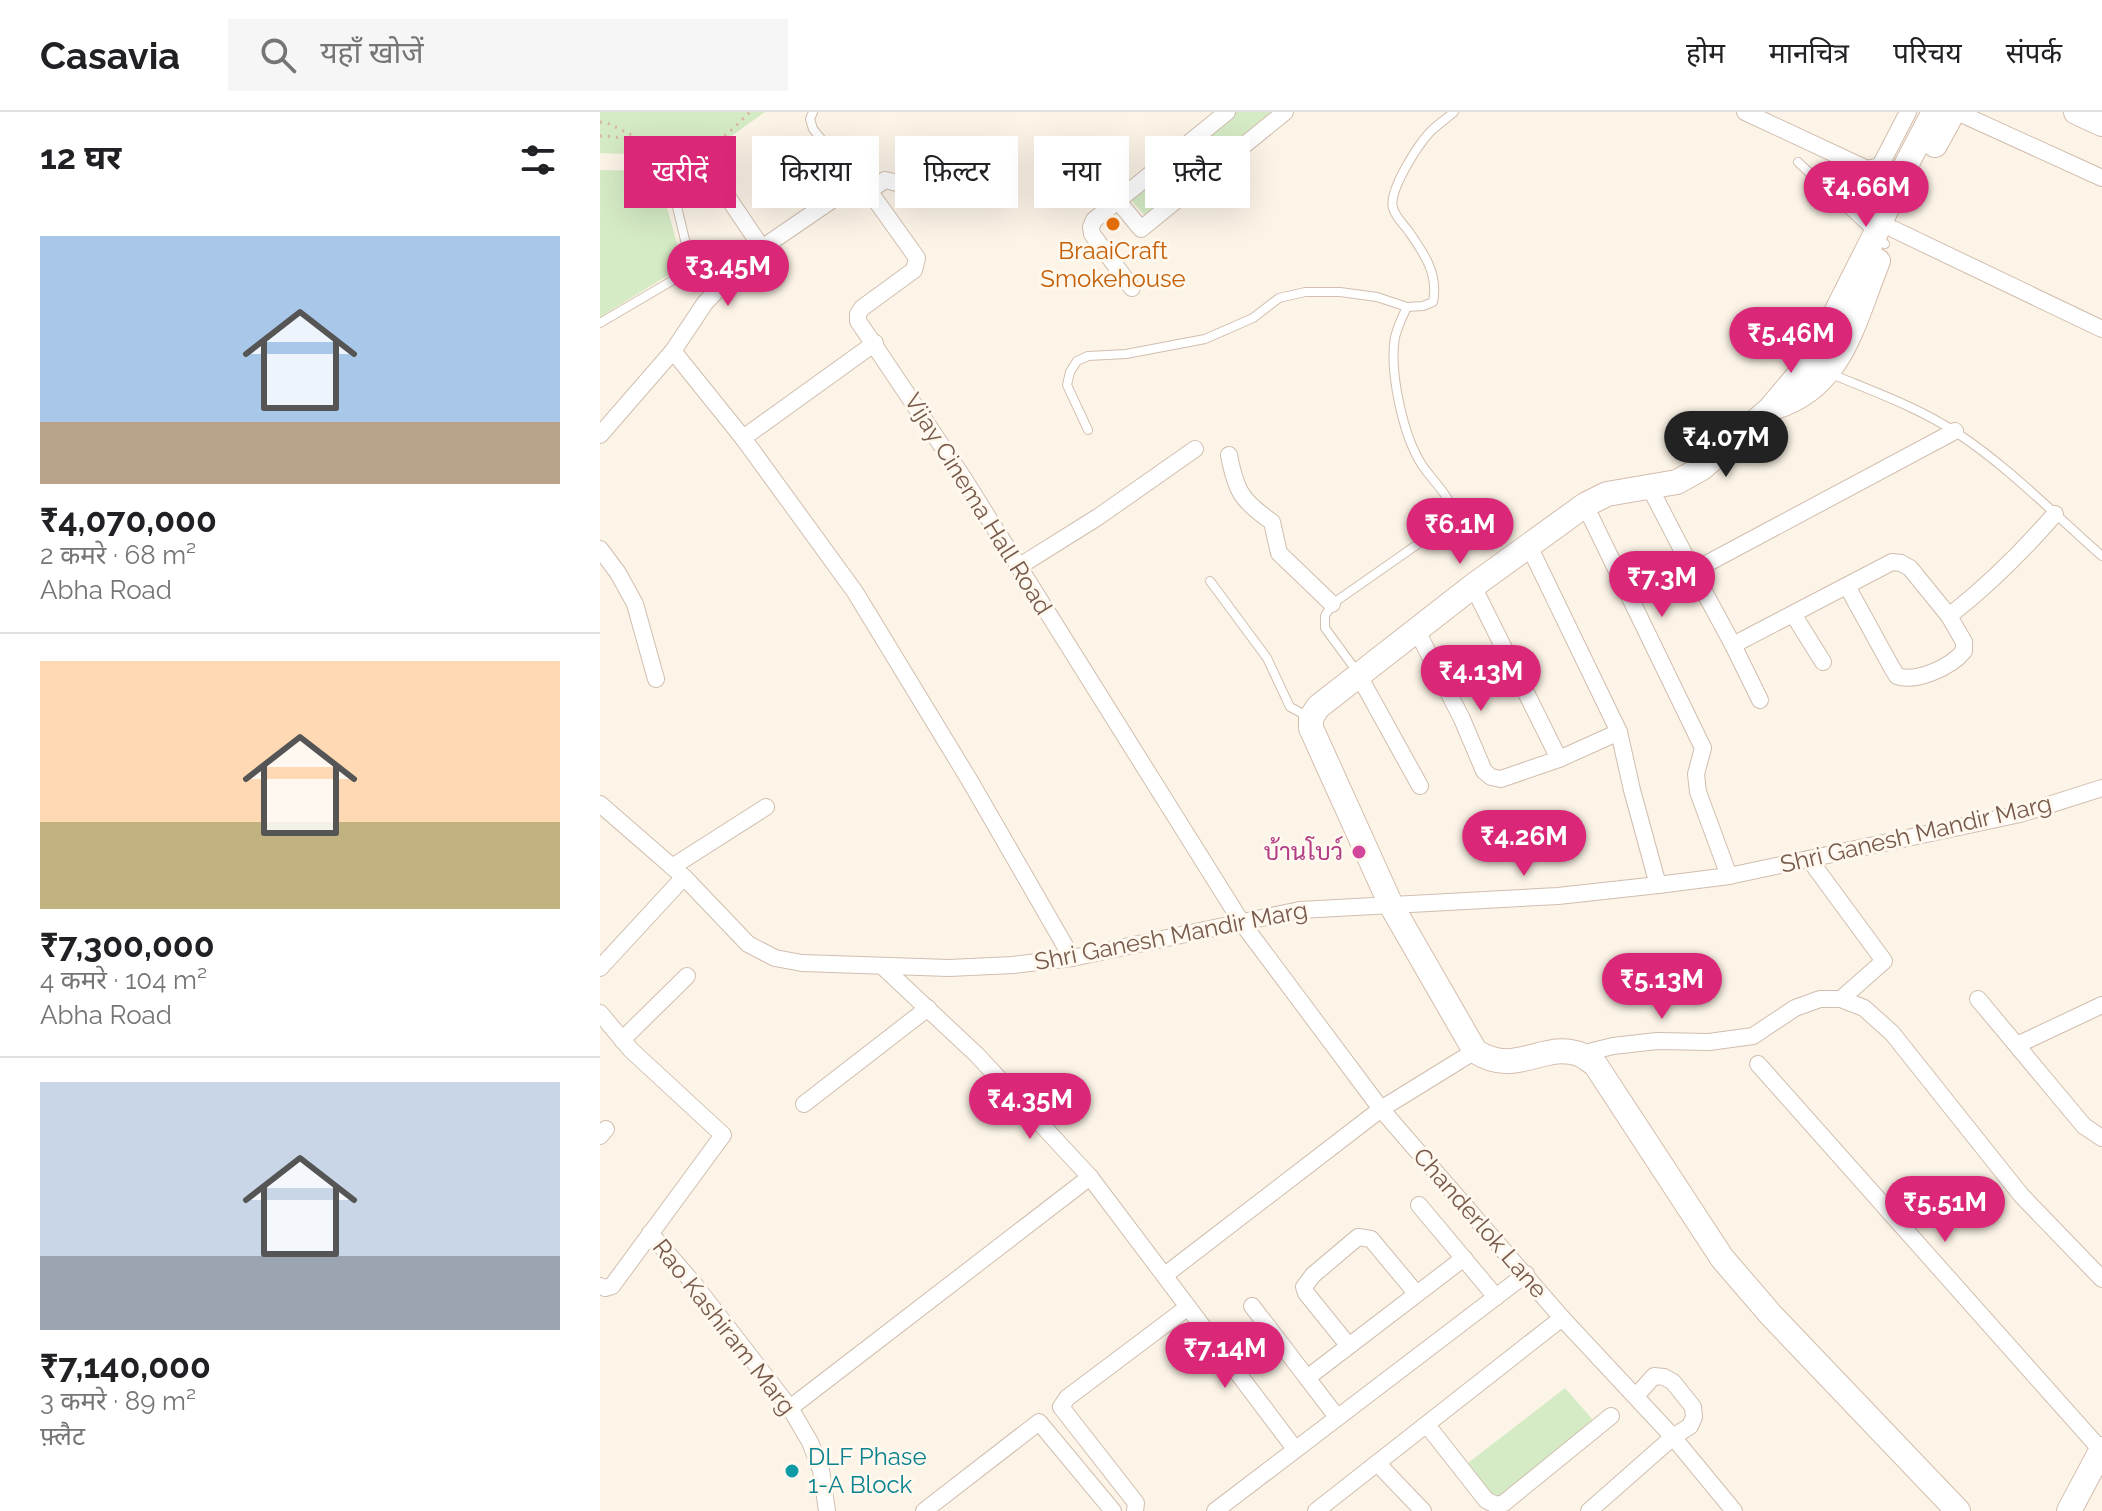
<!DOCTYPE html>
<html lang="hi">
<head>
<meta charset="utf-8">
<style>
  :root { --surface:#fff; --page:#f6f6f6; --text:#202124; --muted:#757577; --line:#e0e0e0; --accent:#db2777 }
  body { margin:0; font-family:Raleway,"Noto Sans Devanagari",Sarabun,sans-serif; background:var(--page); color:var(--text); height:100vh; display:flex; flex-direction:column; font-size:30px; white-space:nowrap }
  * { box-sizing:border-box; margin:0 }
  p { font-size:26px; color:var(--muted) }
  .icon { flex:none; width:44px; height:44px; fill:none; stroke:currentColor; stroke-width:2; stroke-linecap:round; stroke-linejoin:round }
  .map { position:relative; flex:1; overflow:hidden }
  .sheet { display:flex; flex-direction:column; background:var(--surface); width:600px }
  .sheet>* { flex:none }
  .top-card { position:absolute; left:24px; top:24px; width:760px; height:72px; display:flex; gap:16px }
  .price { position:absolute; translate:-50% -68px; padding:0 18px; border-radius:28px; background:var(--accent); color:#fff; font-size:26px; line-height:52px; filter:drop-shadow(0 2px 4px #0008) }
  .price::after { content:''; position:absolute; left:50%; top:48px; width:24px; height:18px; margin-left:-12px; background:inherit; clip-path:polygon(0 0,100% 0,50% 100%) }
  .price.active { background:#222; color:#fff }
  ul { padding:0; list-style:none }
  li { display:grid; align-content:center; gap:16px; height:424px; padding:0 40px }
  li+li { border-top:2px solid var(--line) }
  li span { display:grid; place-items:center; height:248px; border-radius:0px; color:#555 }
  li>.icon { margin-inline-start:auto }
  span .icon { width:144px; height:144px; fill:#fffc; stroke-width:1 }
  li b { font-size:34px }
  h2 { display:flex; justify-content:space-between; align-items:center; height:96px; padding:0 40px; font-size:34px }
  .pill { padding:0 28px; border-radius:0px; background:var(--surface); box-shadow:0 8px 32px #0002; font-size:28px; line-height:72px }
  .pill.active { background:var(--accent); color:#fff }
  header { display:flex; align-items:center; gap:48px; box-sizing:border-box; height:112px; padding:0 40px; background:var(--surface); border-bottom:2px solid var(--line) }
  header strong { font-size:38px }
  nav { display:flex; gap:44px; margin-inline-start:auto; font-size:28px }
  .search { width:560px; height:72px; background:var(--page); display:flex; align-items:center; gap:20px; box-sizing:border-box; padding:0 28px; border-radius:0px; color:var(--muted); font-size:30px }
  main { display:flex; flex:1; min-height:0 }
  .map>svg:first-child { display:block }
  .green { fill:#d5ebc5 }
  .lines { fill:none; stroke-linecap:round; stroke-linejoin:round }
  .lane-casing { stroke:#d1beaf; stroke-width:10 }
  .street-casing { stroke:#d1beaf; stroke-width:18 }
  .secondary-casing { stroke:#d4bdad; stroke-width:26 }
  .path { stroke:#d7b5a2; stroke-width:3; stroke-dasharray:2 6; stroke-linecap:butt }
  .lane { stroke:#fff; stroke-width:8 }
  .street { stroke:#fff; stroke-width:16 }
  .secondary { stroke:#fff; stroke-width:24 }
  .food-dot { fill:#e8710a; stroke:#fff8ee; stroke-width:3 }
  .hotel-dot { fill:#d1479c; stroke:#fff8ee; stroke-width:3 }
  .culture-dot { fill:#0f9aa8; stroke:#fff8ee; stroke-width:3 }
  .labels { text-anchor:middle; stroke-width:6; stroke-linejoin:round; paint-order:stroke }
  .food-label { font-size:24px; fill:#c56008; stroke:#fff8ee }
  .street-label { font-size:24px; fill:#775a4b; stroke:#fff8ee }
  .hotel-label { font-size:24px; fill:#b23c85; stroke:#fff8ee; text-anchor:end }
  .culture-label { font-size:24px; fill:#0d838f; stroke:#fff8ee; text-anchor:start }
</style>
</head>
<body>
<header>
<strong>Casavia</strong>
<div class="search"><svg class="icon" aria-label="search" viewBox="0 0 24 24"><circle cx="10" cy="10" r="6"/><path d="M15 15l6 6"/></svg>यहाँ खोजें</div>
<nav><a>होम</a><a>मानचित्र</a><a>परिचय</a><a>संपर्क</a></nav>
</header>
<main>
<section class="sheet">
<h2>12 घर<svg class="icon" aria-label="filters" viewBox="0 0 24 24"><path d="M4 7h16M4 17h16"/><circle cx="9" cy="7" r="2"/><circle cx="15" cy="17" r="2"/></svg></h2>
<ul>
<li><span style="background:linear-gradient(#a9c7e8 75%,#b9a48a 0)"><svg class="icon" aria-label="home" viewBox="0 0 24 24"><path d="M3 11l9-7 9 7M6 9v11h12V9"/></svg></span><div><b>₹4,070,000</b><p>2 कमरे · 68 m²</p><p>Abha Road</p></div></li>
<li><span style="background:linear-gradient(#ffd9b3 65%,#c2b280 0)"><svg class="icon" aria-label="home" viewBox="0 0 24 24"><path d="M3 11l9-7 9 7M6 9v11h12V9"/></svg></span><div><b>₹7,300,000</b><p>4 कमरे · 104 m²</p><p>Abha Road</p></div></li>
<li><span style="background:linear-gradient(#c9d6e8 70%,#9aa5b1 0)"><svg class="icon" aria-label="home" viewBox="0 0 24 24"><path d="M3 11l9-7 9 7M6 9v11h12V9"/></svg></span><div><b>₹7,140,000</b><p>3 कमरे · 89 m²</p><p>फ़्लैट</p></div></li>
</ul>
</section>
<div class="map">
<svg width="1502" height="1399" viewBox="0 0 1502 1399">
  <rect width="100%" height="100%" fill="#fcf4e7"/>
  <g class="green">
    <polygon points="0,0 165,0 116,35 77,44 0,41"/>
    <polygon points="635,0 673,0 546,105 531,88"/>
    <polygon points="0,58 57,59 83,154 0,205"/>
    <polygon points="965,1276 993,1308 896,1388 868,1351"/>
  </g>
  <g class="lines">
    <defs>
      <g id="lane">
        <polyline points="213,0 210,7 213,17 259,73"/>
        <polyline points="1198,50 1285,132"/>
        <path d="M807,195L823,194L833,190C839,161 823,140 807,117C802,111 795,104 793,96C788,79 818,33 830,20C837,13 846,7 854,0"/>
        <polyline points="0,211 92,157 71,70"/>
        <path d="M1229,261C1272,279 1318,295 1357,321C1410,356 1454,402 1502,444"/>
        <path d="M488,318L467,273L470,260L477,249L488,244L526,242L605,227L653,206L679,186L705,180H740L777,185L807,195C802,205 798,214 795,225C789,259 803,324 822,353C832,368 848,382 854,400L848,411L732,492L725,504V516L758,561"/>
        <polyline points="610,469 667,546 690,595 709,605"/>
      </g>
      <g id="street">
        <polyline points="1145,0 1267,57 1280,54 1308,0"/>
        <polyline points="1357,0 1502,66"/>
        <polyline points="108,56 162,136"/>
        <polyline points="269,79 285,68 301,72 326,61"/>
        <polyline points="518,89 541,117 685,0"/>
        <polyline points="1293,117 1502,217"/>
        <polyline points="532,176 492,122 491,115 494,108 627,0"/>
        <polyline points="73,239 143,326 255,480 370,669 472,846"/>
        <polyline points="0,323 73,239 105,191 136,158 162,136 251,75 259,73 267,76 317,146 314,158 262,196 258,202 258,209 364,367 642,811 781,997 962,1206 1073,1325 1134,1399"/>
        <polyline points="143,326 275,231"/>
        <path d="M629,343C636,380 642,389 672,410L679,441L732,492"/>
        <polyline points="1050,376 1093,459 1355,319"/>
        <polyline points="985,393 1103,636 1096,662 1098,680 1129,764"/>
        <polyline points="929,434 1019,620 1032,678 1058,773 1129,764 1420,702 1502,676"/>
        <polyline points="0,437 18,461 35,492 56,567"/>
        <polyline points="418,455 498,405 595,337"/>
        <polyline points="1093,459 1133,533 1292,450 1301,451 1310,456 1349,504"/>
        <polyline points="873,474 959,647 1019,620"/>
        <path d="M1247,474L1292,556L1297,564C1316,571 1351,555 1364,539V530L1349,504C1389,473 1422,440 1455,402"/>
        <polyline points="1193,502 1223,550"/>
        <polyline points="816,517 862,607 884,659 891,665 901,667 959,647"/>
        <polyline points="1133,533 1160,588"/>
        <polyline points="758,562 820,674"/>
        <polyline points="0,692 84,765 148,832 175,846 202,851 349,856 413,853 472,846 700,798 958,784 1058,773"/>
        <polyline points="1209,747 1284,849 1241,887"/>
        <polyline points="72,755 166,695"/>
        <polyline points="282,854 377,943 490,1065 695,1337"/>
        <polyline points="0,856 84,765"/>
        <polyline points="1378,887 1484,1014 1502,1026"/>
        <polyline points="0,901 31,938 123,1023 12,1174 5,1176 0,1174"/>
        <polyline points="22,928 87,864"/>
        <polyline points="1417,933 1502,893"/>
        <polyline points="981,942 1013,934 1057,929 1109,930 1153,924 1195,896 1220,887 1241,887 1264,896 1292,921 1421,1083 1502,1167"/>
        <polyline points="1158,952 1501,1338"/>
        <polyline points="204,992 328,896"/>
        <polyline points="0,1024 6,1017"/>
        <polyline points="819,1093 896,1185"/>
        <polyline points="50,1121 94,1172 190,1296 210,1330 221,1358 227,1399"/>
        <polyline points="565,1163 781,997 875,939"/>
        <polyline points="652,1194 737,1305"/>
        <polyline points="748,1233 706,1181 704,1175 713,1163 758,1125 771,1127 816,1181"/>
        <polyline points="707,1266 864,1146"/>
        <polyline points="190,1296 490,1065"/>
        <polyline points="827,1313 886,1388 896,1393 904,1391 1011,1304"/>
        <polyline points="778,1352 823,1399"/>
        <polyline points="324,1399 439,1310 513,1399"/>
        <polyline points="535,1399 536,1391 461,1295 467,1286 588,1195"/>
        <polyline points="615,1399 926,1162"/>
        <polyline points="716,1399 962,1206"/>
        <polyline points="989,1399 1073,1325 1090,1314 1094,1305 1093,1295 1073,1270 1064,1265 1054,1264 1036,1284"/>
      </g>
      <g id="secondary">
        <path d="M1334,0L1304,57L1275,123L1213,246L1170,297L1102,356L1077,370L1007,382L985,393L873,474L718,595L711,606V616L791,793L875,939C916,966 943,929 979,942C984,944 990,949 995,952L1122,1146L1171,1203L1358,1399"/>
        <polyline points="1476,0 1502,12"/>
        <polyline points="1335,33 1353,0"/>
        <path d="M1172,296C1242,276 1253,210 1278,149"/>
        <polyline points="1469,1399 1502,1337"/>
      </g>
    </defs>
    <use href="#lane" class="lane-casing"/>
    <use href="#street" class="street-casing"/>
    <use href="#secondary" class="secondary-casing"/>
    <g class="path">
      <polyline points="0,10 7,11 36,25"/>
      <path d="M0,24C33,24 85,44 111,32C127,25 138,11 150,0"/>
    </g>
    <use href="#lane" class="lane"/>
    <use href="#street" class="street"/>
    <use href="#secondary" class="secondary"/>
  </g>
  <circle class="food-dot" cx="513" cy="112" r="8"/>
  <circle class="hotel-dot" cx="759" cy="740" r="8"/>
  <circle class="culture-dot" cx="192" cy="1359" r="8"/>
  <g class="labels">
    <g class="food-label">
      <text x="513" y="147">BraaiCraft<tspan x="513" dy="28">Smokehouse</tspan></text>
    </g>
    <g class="street-label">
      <text transform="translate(378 392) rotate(58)" y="8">Vijay Cinema Hall Road</text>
      <text transform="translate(1316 722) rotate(-13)" y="8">Shri Ganesh Mandir Marg</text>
      <text transform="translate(571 824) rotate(-11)" y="8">Shri Ganesh Mandir Marg</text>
      <text transform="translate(880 1111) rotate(49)" y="8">Chanderlok Lane</text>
      <text transform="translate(124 1215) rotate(52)" y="8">Rao Kashiram Marg</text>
    </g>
    <g class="hotel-label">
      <text x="743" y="748">บ้านโบว์</text>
    </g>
    <g class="culture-label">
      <text x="208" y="1353">DLF Phase<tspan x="208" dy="28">1-A Block</tspan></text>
    </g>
  </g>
</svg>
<b class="price" style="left:1266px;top:117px">₹4.66M</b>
<b class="price" style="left:128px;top:196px">₹3.45M</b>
<b class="price" style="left:1191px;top:263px">₹5.46M</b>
<b class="price active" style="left:1126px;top:367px">₹4.07M</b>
<b class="price" style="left:860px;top:454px">₹6.1M</b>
<b class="price" style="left:1062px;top:507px">₹7.3M</b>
<b class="price" style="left:881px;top:601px">₹4.13M</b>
<b class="price" style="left:924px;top:766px">₹4.26M</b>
<b class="price" style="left:1062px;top:909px">₹5.13M</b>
<b class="price" style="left:430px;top:1029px">₹4.35M</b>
<b class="price" style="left:1345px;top:1132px">₹5.51M</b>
<b class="price" style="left:625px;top:1278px">₹7.14M</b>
<div class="top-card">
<a class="pill active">खरीदें</a>
<a class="pill">किराया</a>
<a class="pill">फ़िल्टर</a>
<a class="pill">नया</a>
<a class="pill">फ़्लैट</a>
</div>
</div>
</main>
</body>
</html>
